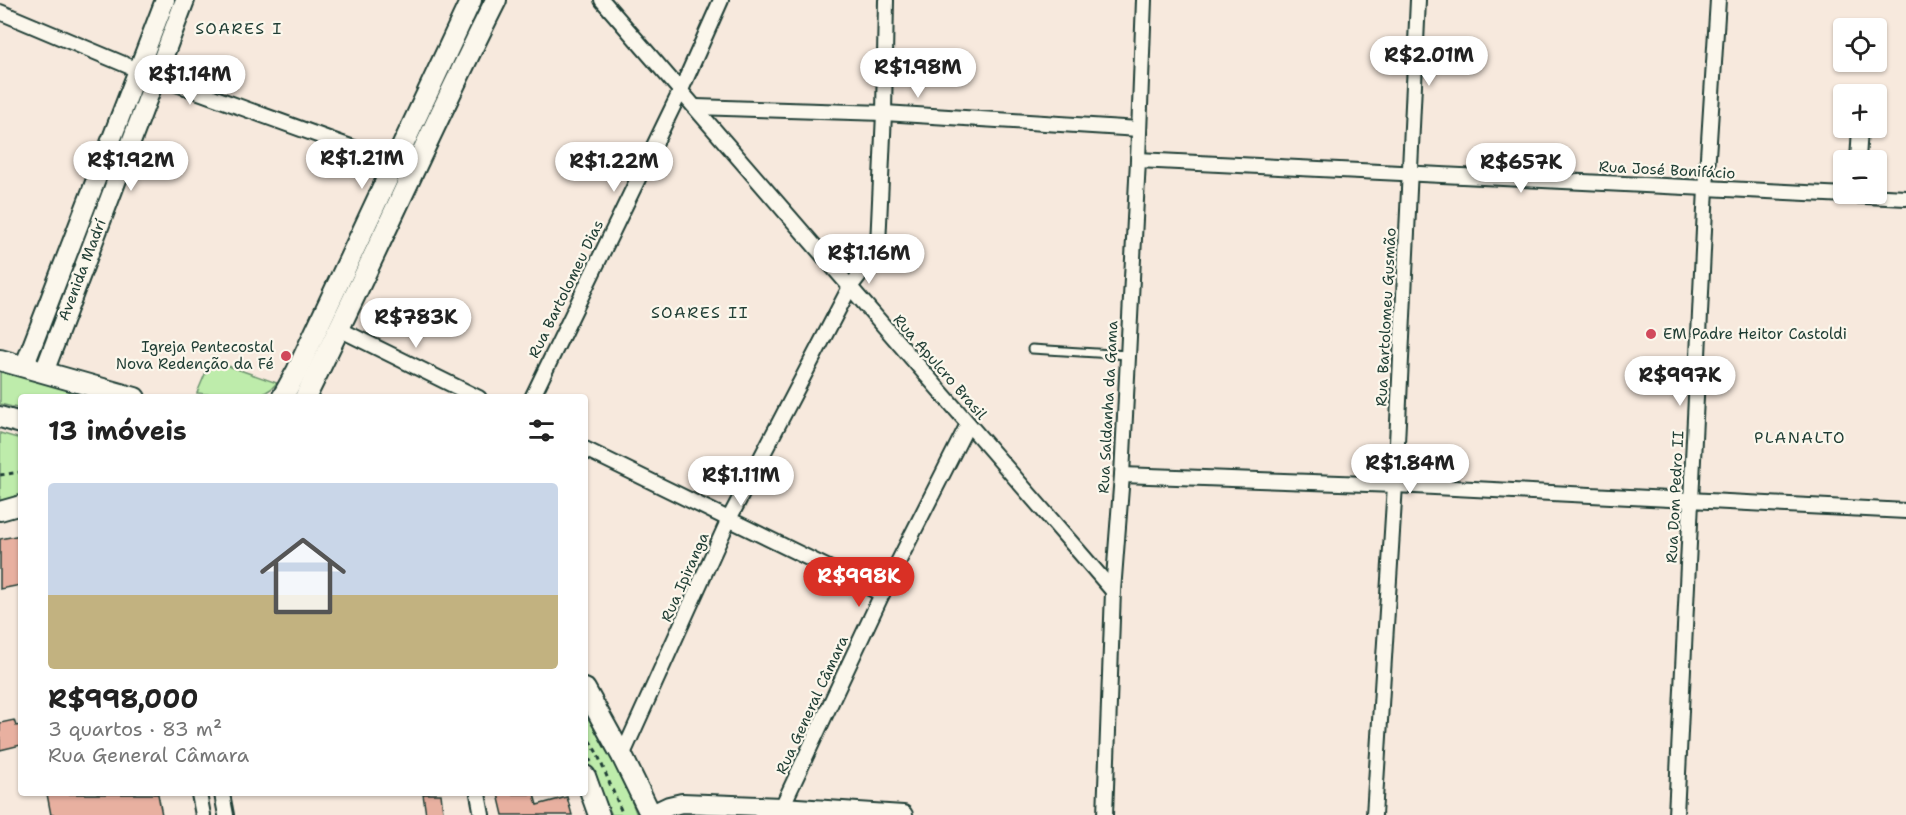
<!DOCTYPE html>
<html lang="pt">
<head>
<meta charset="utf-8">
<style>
  :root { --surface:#fff; --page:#f2f2f2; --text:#222; --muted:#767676; --accent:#d93025 }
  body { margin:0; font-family:"Shantell Sans",sans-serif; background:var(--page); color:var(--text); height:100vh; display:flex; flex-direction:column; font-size:22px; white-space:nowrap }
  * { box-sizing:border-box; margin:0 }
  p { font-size:20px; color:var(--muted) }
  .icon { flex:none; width:33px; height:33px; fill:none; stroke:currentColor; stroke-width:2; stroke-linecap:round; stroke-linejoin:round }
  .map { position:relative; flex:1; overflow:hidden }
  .panel { position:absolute; left:18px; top:394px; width:570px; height:402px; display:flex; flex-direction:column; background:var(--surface); border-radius:6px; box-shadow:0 2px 4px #0004 }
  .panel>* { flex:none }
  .tools { position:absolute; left:1833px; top:18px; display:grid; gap:12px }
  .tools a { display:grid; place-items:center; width:54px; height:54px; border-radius:6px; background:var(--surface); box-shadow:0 2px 4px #0004; font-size:30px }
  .price { position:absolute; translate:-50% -51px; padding:0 14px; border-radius:21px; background:#fff; color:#222; font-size:20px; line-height:39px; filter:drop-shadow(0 2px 3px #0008) }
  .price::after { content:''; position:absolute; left:50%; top:36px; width:18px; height:14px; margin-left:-9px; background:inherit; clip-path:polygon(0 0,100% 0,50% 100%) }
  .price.on { background:var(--accent); color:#fff }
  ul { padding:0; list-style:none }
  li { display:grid; align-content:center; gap:12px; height:318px; padding:0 30px }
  li span { display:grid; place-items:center; height:186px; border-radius:6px; color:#555 }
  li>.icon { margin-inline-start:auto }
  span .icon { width:108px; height:108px; fill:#fffc; stroke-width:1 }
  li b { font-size:26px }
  h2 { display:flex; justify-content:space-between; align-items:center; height:72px; padding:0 30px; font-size:26px }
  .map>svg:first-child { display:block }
  .green { fill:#beecab; stroke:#6e9470; stroke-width:1.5 }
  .building { fill:#e8b0a0; stroke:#1f3d34; stroke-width:1.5 }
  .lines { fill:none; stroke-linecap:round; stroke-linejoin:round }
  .service-casing { stroke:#1f3d34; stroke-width:11 }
  .minor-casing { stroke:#1f3d34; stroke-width:18 }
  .tertiary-casing { stroke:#1f3d34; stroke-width:22 }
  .secondary-casing { stroke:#1f3d34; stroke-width:24 }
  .path { stroke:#1f3d34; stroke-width:3; stroke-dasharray:4.5 4.5; stroke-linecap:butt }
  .service { stroke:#fbf7ec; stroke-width:7 }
  .minor { stroke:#fbf7ec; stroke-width:14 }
  .tertiary { stroke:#fbf7ec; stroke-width:18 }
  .secondary { stroke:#fbf7ec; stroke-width:20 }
  .poi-dot { fill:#d1495b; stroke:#fbf7ec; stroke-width:2 }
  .labels { text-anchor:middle; stroke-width:4.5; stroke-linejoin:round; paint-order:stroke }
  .street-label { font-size:15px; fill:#1f3d34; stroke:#fbf7ec }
  .poi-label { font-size:15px; fill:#1f3d34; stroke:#fbf7ec; text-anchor:start }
  .neighbourhood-label { font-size:16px; letter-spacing:1.5px; fill:#1f3d34; stroke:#fbf7ec }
</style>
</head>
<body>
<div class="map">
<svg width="1906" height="815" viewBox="0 0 1906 815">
  <rect width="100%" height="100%" fill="#f7e9dd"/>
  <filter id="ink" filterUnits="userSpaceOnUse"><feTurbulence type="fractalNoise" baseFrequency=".0167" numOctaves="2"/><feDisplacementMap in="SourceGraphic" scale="12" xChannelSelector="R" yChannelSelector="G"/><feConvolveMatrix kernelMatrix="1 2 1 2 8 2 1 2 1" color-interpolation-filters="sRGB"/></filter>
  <g filter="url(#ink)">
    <g class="green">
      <path d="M211,360L277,383C259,406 222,395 197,393Z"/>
      <polygon points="0,371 43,379 110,397 21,398 21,409 0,404"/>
      <polygon points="0,433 21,439 21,497 0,502"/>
      <polygon points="585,708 616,762 637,815 612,815 585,758"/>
    </g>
    <g class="building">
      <polygon points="21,535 21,585 0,589 0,539"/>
      <polygon points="14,720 16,726 21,725 21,745 0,750 0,723"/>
      <polygon points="47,794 158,794 162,815 51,815"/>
      <polygon points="423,794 441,794 443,812 426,815"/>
      <polygon points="498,794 534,794 537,805 567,797 572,815 503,815"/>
    </g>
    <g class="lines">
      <defs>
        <polyline id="service" points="1032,349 1128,355"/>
        <g id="minor">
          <polyline points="602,0 1113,591"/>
          <polyline points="0,12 138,70 395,163"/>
          <polyline points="696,107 884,113 1139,129"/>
          <polyline points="1138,160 1906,198"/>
          <polyline points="1858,160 1860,128"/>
          <polyline points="339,329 479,398"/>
          <polyline points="532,398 681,90 721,0"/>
          <polyline points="585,449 882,594"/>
          <polyline points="1122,475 1395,485 1906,511"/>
          <polyline points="622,756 729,519 850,287 874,256 878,245 884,113 886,0"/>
          <polyline points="199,794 203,815"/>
          <polyline points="222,794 226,815"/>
          <polyline points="478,794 482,815"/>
          <polyline points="782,807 882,594 968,424"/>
          <polyline points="1105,815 1113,591 1122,475 1138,160 1144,0"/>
          <polyline points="1374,815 1395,485 1418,0"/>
          <polyline points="1676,815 1706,188 1718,0"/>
        </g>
        <g id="tertiary">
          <polyline points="24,367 165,0"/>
          <polyline points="44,372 185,0"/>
          <polyline points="0,511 21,505"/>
          <polyline points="650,815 669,806 682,803 782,807 903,815"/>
        </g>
        <g id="secondary">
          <polyline points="0,360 135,398"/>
          <polyline points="282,398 297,371 471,0"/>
          <path d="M305,398C371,266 430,131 496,0"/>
          <polyline points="0,417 21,423"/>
          <polyline points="585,689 622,756 651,815"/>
          <polyline points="585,776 599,815"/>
        </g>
      </defs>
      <use href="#service" class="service-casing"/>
      <use href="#minor" class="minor-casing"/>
      <use href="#tertiary" class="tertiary-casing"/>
      <use href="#secondary" class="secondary-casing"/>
      <g class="path">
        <polyline points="0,475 21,472"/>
        <polyline points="585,733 597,753 623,815"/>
        <polyline points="585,751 591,762"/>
      </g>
      <use href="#service" class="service"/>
      <use href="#minor" class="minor"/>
      <use href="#tertiary" class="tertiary"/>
      <use href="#secondary" class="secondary"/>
    </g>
  </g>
  <g class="poi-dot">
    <circle cx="1651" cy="334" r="6"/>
    <circle cx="286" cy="356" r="6"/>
  </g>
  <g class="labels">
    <g class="street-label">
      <text transform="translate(1667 170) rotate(3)" y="5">Rua José Bonifácio</text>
      <text transform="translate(82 270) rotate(-69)" y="5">Avenida Madrí</text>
      <text transform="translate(566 289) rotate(-64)" y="5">Rua Bartolomeu Dias</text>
      <text transform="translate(1386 317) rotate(-87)" y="5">Rua Bartolomeu Gusmão</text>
      <text transform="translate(940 367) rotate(49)" y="5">Rua Apulcro Brasil</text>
      <text transform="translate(1108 407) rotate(-87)" y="5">Rua Saldanha da Gama</text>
      <text transform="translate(1675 497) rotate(-87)" y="5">Rua Dom Pedro II</text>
      <text transform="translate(685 577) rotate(-66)" y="5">Rua Ipiranga</text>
      <text transform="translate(812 705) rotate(-65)" y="5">Rua General Câmara</text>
    </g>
    <g class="poi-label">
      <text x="1663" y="339">EM Padre Heitor Castoldi</text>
      <text x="274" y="352" text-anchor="end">Igreja Pentecostal<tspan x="274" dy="17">Nova Redenção da Fé</tspan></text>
    </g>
    <g class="neighbourhood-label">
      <text x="239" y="34">SOARES I</text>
      <text x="700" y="318">SOARES II</text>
      <text x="1800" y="443">PLANALTO</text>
    </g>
  </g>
</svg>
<div class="tools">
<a><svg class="icon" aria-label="locate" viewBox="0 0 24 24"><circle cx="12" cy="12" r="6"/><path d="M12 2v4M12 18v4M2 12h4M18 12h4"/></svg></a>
<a>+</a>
<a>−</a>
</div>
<b class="price" style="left:1429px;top:87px">R$2.01M</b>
<b class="price" style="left:918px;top:99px">R$1.98M</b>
<b class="price" style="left:190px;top:106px">R$1.14M</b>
<b class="price" style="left:362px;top:190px">R$1.21M</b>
<b class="price" style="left:131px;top:192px">R$1.92M</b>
<b class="price" style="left:614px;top:193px">R$1.22M</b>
<b class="price" style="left:1521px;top:194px">R$657K</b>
<b class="price" style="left:869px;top:285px">R$1.16M</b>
<b class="price" style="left:416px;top:349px">R$783K</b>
<b class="price" style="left:1680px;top:407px">R$997K</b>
<b class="price" style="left:1410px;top:495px">R$1.84M</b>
<b class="price" style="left:741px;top:507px">R$1.11M</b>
<b class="price on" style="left:859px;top:608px">R$998K</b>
<section class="panel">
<h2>13 imóveis<svg class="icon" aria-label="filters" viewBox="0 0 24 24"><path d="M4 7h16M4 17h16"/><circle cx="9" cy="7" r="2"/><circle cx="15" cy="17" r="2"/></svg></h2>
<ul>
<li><span style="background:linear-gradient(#c9d6e8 60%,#c2b280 0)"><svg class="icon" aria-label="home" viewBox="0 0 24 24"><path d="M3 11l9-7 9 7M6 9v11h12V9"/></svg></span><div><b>R$998,000</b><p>3 quartos · 83 m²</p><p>Rua General Câmara</p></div></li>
</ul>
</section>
</div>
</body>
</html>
